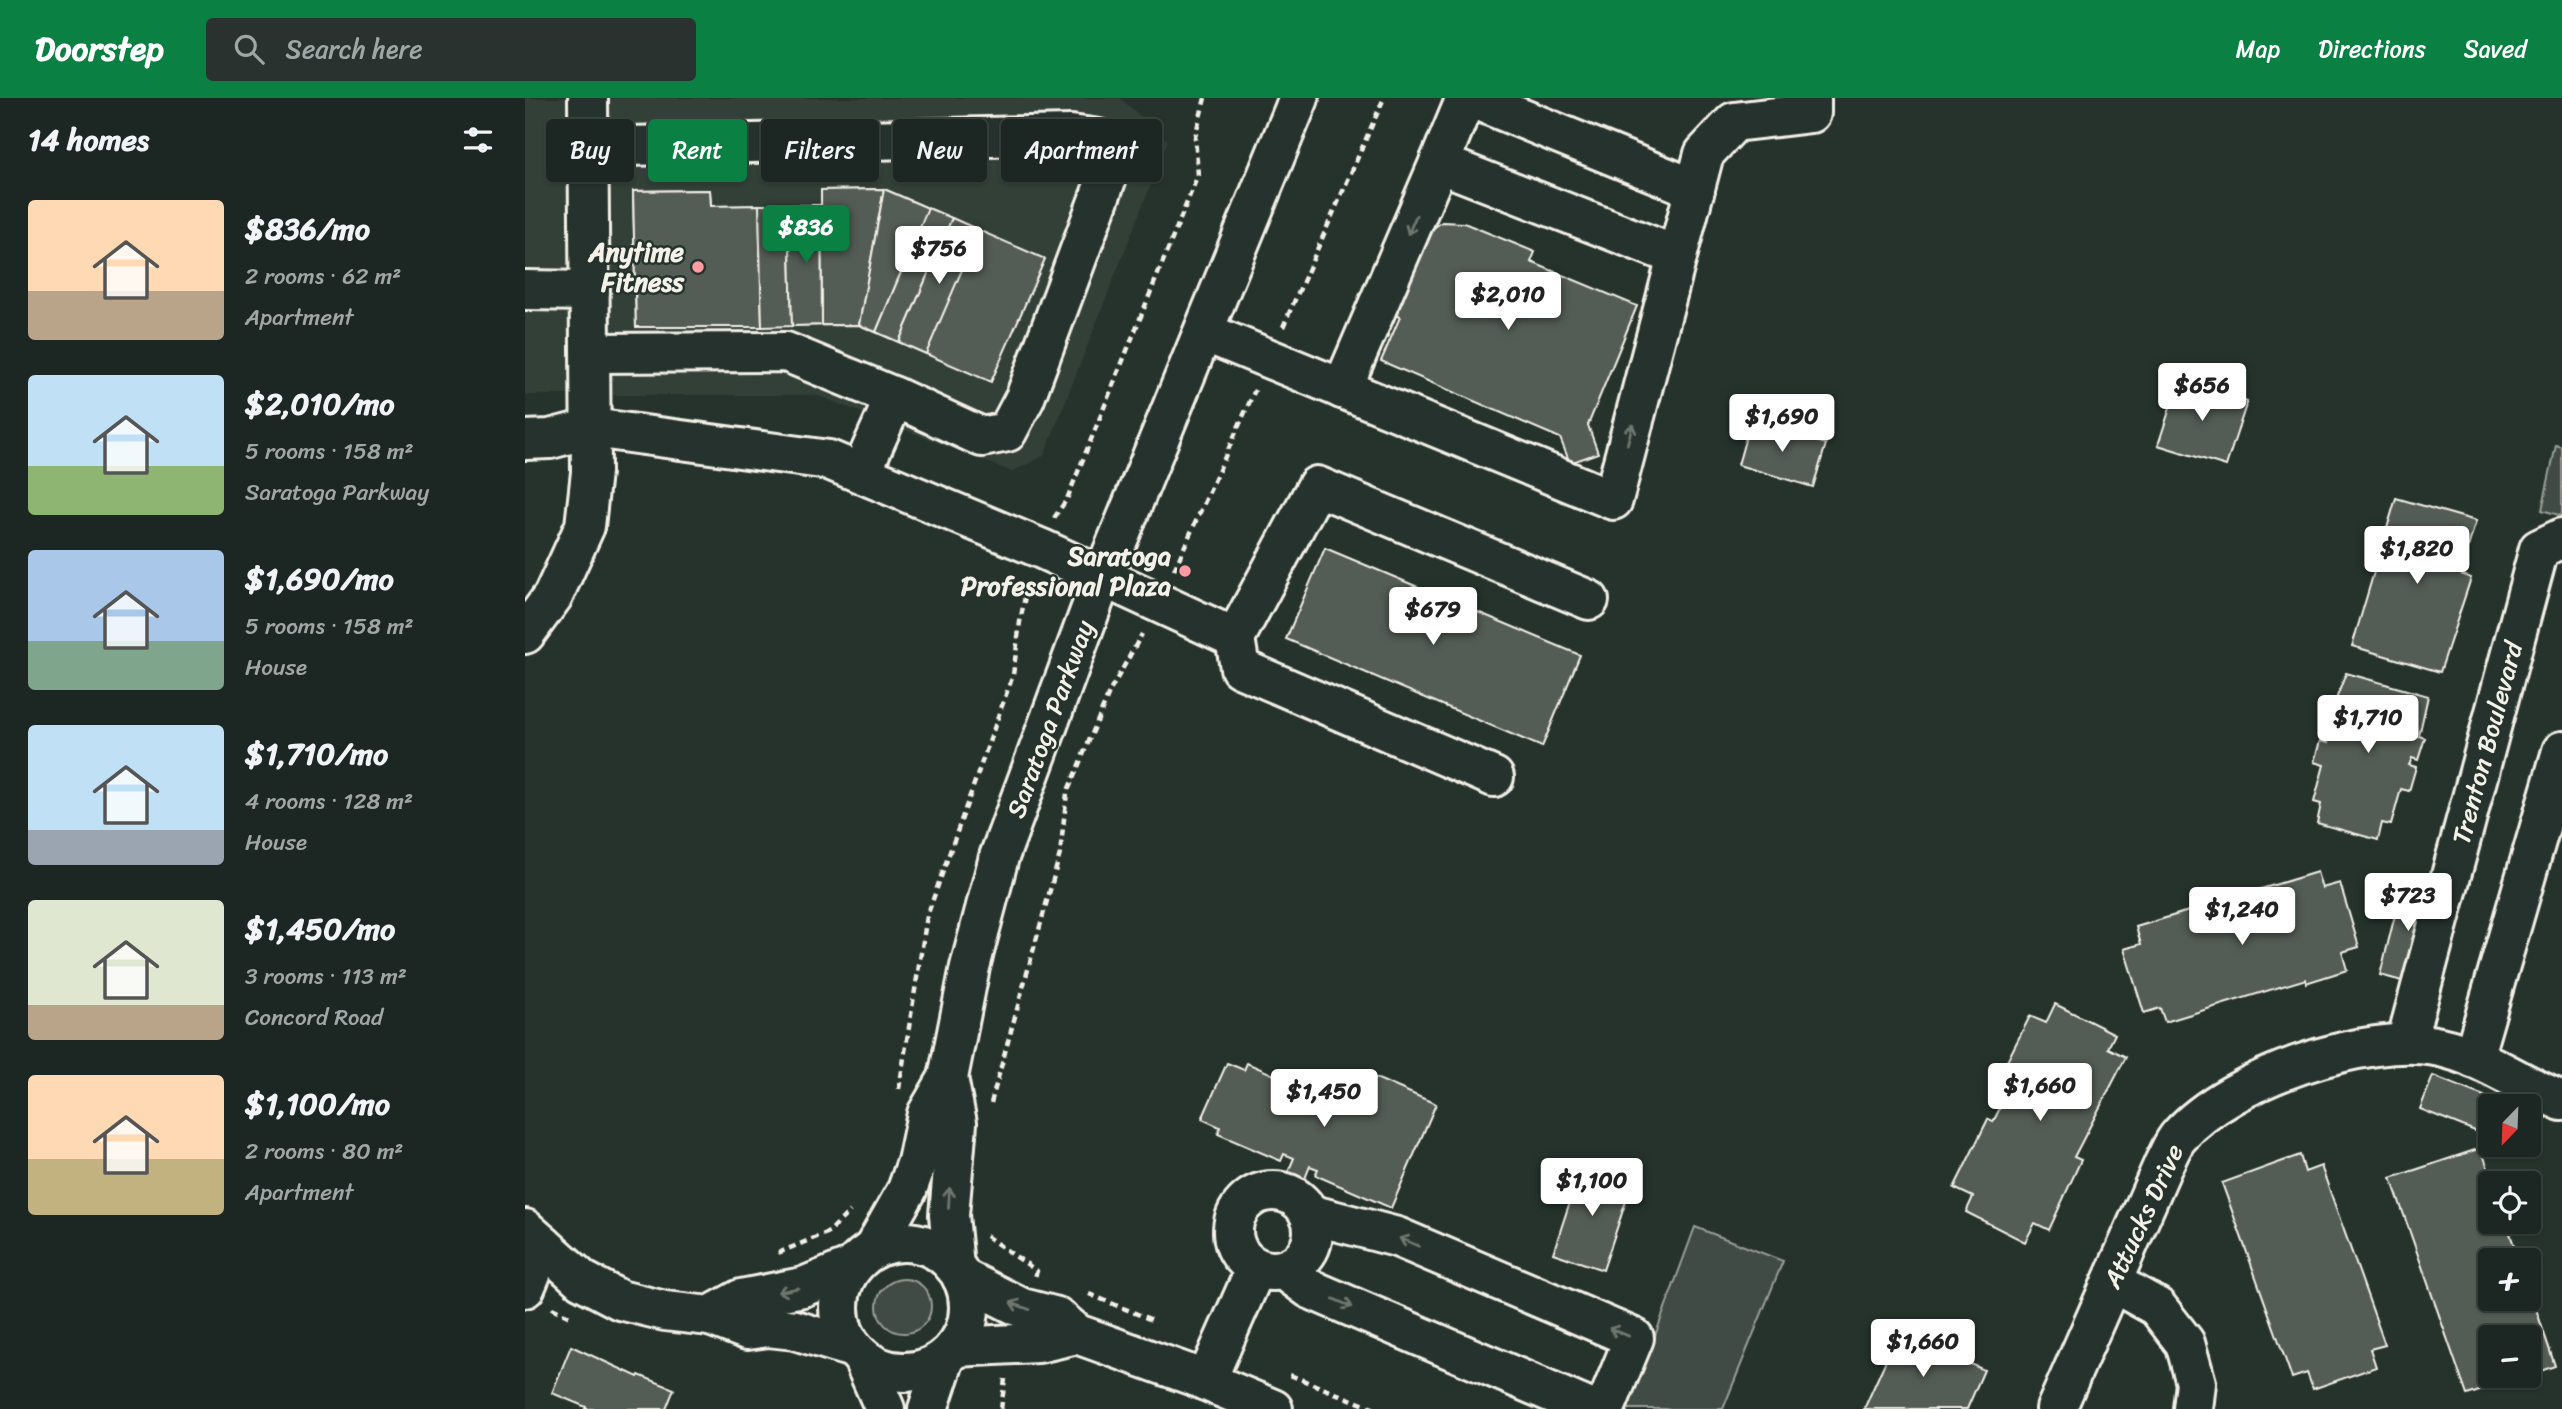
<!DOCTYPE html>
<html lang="en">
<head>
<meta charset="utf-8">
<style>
  :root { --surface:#1c2622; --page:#29322f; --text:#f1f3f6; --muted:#a0a5a5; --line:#3a4340; --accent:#0b8043 }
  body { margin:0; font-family:Sriracha,sans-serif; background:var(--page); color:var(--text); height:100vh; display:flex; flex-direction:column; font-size:26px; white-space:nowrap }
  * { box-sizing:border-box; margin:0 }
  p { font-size:23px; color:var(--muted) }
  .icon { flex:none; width:38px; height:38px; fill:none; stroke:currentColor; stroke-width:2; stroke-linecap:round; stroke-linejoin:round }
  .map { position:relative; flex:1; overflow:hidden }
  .side { display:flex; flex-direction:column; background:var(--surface); width:525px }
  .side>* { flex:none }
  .hud { position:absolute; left:21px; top:21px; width:665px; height:63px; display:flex; gap:14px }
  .needle { width:46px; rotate:203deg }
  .fabs { position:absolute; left:1953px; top:996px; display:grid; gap:14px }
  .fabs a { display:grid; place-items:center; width:63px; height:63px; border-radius:7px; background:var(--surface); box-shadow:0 2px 5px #0004,0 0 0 2px var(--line); font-size:35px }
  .price { position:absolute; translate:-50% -60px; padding:0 16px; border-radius:7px; background:#fff; color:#222; font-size:23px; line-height:46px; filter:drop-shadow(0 2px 4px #0008) }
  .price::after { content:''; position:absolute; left:50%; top:42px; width:21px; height:16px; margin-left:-10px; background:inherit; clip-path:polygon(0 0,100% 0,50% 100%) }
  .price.current { background:var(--accent); color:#fff }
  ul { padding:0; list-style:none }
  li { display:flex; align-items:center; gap:21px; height:175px; padding:0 28px }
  li span { display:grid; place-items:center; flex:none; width:196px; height:140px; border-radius:7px; color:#555 }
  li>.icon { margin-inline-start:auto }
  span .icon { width:84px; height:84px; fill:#fffc; stroke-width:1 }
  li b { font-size:30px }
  h2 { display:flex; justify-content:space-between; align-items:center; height:84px; padding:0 28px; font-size:30px }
  .tag { padding:0 24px; border-radius:7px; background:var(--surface); box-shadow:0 2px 5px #0004,0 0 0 2px var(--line); font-size:24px; line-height:63px }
  .tag.current { background:var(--accent); color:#fff }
  header { display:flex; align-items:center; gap:42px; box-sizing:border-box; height:98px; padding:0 35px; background:var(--accent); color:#fff }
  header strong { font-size:33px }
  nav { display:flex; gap:38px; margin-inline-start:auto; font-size:24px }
  .search { width:490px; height:63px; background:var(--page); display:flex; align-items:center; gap:18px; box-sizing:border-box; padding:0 24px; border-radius:7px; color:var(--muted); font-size:26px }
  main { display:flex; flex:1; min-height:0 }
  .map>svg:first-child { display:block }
  .built { fill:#333f39 }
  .green { fill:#414b45; stroke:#9a9e96; stroke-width:2 }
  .building { fill:#525c55; stroke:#f4f1e8; stroke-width:2 }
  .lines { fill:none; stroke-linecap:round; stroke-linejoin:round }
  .minor-casing { stroke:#f4f1e8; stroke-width:44 }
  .path { stroke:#f4f1e8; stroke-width:4.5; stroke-dasharray:7 5; stroke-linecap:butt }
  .minor { stroke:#26332d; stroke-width:38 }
  .oneway { stroke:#6e766e }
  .poi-dot { fill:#ff9aa2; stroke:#26332d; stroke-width:2.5 }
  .labels { text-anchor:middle; stroke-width:5; stroke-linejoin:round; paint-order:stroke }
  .poi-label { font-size:26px; font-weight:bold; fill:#f4f1e8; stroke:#26332d; text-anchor:end }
  .street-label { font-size:26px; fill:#f4f1e8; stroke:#26332d }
</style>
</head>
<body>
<header>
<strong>Doorstep</strong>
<div class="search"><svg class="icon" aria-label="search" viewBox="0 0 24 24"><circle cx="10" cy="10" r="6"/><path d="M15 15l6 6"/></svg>Search here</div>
<nav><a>Map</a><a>Directions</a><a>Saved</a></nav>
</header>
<main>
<section class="side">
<h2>14 homes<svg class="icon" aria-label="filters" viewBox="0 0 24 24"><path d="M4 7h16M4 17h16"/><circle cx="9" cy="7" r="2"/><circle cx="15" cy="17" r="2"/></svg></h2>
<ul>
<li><span style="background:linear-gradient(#ffd9b3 65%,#b9a48a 0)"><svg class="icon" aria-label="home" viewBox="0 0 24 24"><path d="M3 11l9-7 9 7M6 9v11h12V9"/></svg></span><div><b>$836/mo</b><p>2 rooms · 62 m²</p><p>Apartment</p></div></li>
<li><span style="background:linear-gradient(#bfe0f5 65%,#8fb573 0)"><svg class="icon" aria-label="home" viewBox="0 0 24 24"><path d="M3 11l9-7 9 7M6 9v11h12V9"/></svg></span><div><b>$2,010/mo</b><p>5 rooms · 158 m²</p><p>Saratoga Parkway</p></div></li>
<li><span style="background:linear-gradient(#a9c7e8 65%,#7fa58c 0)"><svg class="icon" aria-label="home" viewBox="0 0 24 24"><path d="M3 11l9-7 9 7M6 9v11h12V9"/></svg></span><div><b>$1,690/mo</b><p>5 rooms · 158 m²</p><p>House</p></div></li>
<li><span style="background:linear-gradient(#bfe0f5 75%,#9aa5b1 0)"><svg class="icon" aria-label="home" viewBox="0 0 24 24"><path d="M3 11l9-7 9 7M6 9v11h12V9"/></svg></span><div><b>$1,710/mo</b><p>4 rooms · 128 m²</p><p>House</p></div></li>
<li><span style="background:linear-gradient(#dfe7d0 75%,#b9a48a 0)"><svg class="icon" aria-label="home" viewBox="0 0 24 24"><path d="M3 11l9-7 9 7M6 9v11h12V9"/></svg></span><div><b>$1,450/mo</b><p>3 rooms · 113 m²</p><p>Concord Road</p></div></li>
<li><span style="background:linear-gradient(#ffd9b3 60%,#c2b280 0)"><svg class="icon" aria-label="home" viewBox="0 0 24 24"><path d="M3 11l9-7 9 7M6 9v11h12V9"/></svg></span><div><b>$1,100/mo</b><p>2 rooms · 80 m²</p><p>Apartment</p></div></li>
</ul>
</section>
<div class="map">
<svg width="2037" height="1311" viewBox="0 0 2037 1311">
  <rect width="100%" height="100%" fill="#26332d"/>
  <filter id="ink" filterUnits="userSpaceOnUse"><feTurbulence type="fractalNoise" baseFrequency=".0143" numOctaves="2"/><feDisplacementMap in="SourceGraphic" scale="14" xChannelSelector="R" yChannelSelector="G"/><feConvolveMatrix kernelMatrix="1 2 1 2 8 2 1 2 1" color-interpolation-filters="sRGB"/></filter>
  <g filter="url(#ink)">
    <polygon class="built" points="0,0 595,0 643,43 519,358 487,374 291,297 0,297"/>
    <g class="green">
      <polygon points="2031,347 2037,349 2037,418 2017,412"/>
      <polygon points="1170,1129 1258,1163 1198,1311 1103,1311"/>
      <circle cx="379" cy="1208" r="27"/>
    </g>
    <g class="building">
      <polygon points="359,91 520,161 466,284 334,227 111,229 108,93 185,92 186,108 296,107 296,92"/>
      <polygon points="359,91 334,227 297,227 296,92"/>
      <polygon points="359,91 403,110 351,234 334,227"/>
      <polygon points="185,92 186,108 234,107 237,229 111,229 108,93"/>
      <polygon points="234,107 264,107 267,228 237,229"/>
      <polygon points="264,107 296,107 297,227 267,228"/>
      <polygon points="403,110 427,120 374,244 351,234"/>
      <polygon points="427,120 454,132 401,256 374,244"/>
      <polygon points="917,124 939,125 1010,154 1006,164 1112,208 1063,327 1073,355 1045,365 1035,340 856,263 875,219 867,216 900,136"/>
      <polygon points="1654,282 1722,304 1701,368 1633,347"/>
      <polygon points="1225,324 1301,346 1288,389 1213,367"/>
      <polygon points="1871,400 1951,423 1935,476 1946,480 1915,574 1827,548"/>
      <polygon points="800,450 1055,557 1017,649 761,541"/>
      <polygon points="1821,575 1903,598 1894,638 1900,640 1893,662 1887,660 1884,667 1891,669 1884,693 1876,691 1866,727 1857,725 1853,742 1792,725 1796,706 1789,704 1799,667 1789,664 1795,643 1803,645 1805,636 1798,634 1804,611 1807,612"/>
      <polygon points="1792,774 1797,790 1815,785 1834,849 1817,854 1822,872 1781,885 1781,881 1640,924 1635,910 1619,915 1599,851 1616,846 1611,829"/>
      <polygon points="1878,785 1912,793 1888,886 1855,877"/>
      <polygon points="1530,906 1590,936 1583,950 1601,959 1549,1059 1556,1062 1524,1132 1510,1125 1500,1144 1441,1114 1448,1099 1429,1090 1463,1021 1468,1024 1484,992 1471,985 1505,918 1521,925"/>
      <polygon points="702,965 719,972 722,965 788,994 787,997 821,1012 837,974 911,1006 866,1110 790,1077 793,1071 785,1068 775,1093 758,1086 769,1060 759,1056 756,1063 693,1036 695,1029 677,1021"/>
      <polygon points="1908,978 1984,1008 1965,1008 1965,1039 1895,1011"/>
      <polygon points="1956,1050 1968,1085 1965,1085 1965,1124 1981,1124 1994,1162 1965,1162 1965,1200 2004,1200 2004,1190 2030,1268 2004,1277 2004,1239 1965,1239 1965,1278 2001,1278 1942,1297 1866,1080"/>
      <polygon points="1775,1057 1780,1074 1796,1068 1860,1247 1845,1251 1851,1269 1788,1291 1782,1275 1767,1280 1697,1085"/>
      <polygon points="1057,1067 1107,1085 1078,1172 1028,1155"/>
      <polygon points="1374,1233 1459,1272 1442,1311 1339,1311"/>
      <polygon points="46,1248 113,1279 114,1277 149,1291 141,1311 60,1311 61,1309 27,1295"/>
    </g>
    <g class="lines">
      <defs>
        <g id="minor">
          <polyline points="941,0 914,65 1152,158"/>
          <polyline points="946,0 1170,91"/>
          <polyline points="63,49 546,37 574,41 591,55 500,300 482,334 457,339 370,299 336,375"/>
          <polyline points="0,192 65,193"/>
          <polyline points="679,234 1088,402 1179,56 1209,24 1286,15 1286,0"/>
          <polyline points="66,255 261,254 370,299"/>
          <polyline points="817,291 914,65"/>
          <polyline points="0,342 25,341 67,330 304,362 517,451 710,540 792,388 1064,502"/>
          <polyline points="0,536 28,498 60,428 66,374 63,0"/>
          <polyline points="710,540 715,570 969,679"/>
          <polyline points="1881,945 2014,451 2037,440"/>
          <polyline points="1948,960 2037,653"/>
          <polyline points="423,980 432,1025 424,1117 429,1168"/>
          <circle cx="748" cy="1133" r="40"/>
          <polyline points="784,1116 872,1139 1109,1240 1080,1311"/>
          <polyline points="0,1131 57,1182 95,1202 140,1213 185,1218 222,1232 243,1229 270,1232 328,1250"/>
          <circle cx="379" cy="1209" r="65"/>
          <polyline points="349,1150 382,1092 392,1064 402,1016 423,980 445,869 474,759 578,478 774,0"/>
          <polyline points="759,1172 785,1191 1065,1311"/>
          <polyline points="437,1180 497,1210 532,1219 552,1236 669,1278 748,1311"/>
          <polyline points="1587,1184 1632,1209 1660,1245 1671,1285 1668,1311"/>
          <polyline points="0,1190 18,1147"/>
          <polyline points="185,1218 216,1201 278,1189 327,1169"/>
          <polyline points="430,1249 513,1245 552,1236"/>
          <polyline points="338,1261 360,1311"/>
          <polyline points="681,1283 731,1170"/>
          <polyline points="403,1311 420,1260"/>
          <path d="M1531,1311L1639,1065C1644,1056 1648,1044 1655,1037C1705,981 1842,933 1915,949C1958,958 1996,987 2037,1003"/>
        </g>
      </defs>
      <use href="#minor" class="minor-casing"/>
      <g class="path">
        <polyline points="758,229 859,0"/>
        <polyline points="529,420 542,401 673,77 670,39 680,0"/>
        <polyline points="649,472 730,292"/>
        <polyline points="374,991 402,818 488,577 495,524 503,483"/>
        <polyline points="466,1005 535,756 542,695 585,593 617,536"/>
        <polyline points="461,1138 512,1173 510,1179"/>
        <polyline points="253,1155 304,1134 325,1113"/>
        <polyline points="564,1196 627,1222"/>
        <polyline points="27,1210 47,1220"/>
        <polyline points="765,1277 850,1311"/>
        <polyline points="476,1311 480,1281"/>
      </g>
      <use href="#minor" class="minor"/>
    </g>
    <defs><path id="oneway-shaft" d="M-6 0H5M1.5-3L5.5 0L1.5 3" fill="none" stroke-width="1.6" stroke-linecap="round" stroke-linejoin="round" transform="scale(1.75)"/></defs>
    <g class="oneway">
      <use href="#oneway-shaft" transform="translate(887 127) rotate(113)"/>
      <use href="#oneway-shaft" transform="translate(1105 336) rotate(-75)"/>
      <use href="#oneway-shaft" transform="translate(424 1100) rotate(-87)"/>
      <use href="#oneway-shaft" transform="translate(884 1144) rotate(-157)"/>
      <use href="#oneway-shaft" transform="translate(263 1192) rotate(168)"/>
      <use href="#oneway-shaft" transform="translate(818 1205) rotate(23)"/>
      <use href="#oneway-shaft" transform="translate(495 1208) rotate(-160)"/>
      <use href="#oneway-shaft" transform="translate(1094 1234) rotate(-157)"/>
    </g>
  </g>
  <g class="poi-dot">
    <circle cx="173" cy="169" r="7"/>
    <circle cx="660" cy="473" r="7"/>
  </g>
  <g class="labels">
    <g class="poi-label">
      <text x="159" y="163">Anytime<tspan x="159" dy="30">Fitness</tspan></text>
      <text x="646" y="467">Saratoga<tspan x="646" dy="30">Professional Plaza</tspan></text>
    </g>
    <g class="street-label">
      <text transform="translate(525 621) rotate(-70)" y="9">Saratoga Parkway</text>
      <text transform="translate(1962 645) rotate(-75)" y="9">Trenton Boulevard</text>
      <text transform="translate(1618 1118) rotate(-65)" y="9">Attucks Drive</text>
    </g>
  </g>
</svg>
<div class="fabs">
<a><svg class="needle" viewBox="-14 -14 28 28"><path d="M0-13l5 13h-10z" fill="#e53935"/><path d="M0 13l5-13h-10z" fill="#a0a5a5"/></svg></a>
<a><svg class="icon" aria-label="locate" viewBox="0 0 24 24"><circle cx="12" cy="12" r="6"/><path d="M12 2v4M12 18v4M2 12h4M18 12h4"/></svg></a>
<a>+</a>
<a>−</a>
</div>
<b class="price current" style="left:281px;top:167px">$836</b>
<b class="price" style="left:414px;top:188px">$756</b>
<b class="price" style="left:983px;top:234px">$2,010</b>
<b class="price" style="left:1677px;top:325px">$656</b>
<b class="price" style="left:1257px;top:356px">$1,690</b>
<b class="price" style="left:1892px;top:488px">$1,820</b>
<b class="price" style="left:908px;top:549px">$679</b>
<b class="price" style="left:1843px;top:657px">$1,710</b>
<b class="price" style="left:1883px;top:835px">$723</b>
<b class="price" style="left:1717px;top:849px">$1,240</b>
<b class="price" style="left:1515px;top:1025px">$1,660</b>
<b class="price" style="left:799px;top:1031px">$1,450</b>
<b class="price" style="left:1067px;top:1120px">$1,100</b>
<b class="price" style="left:1398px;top:1281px">$1,660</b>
<div class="hud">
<a class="tag">Buy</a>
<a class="tag current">Rent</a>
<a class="tag">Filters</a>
<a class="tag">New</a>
<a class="tag">Apartment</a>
</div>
</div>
</main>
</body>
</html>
